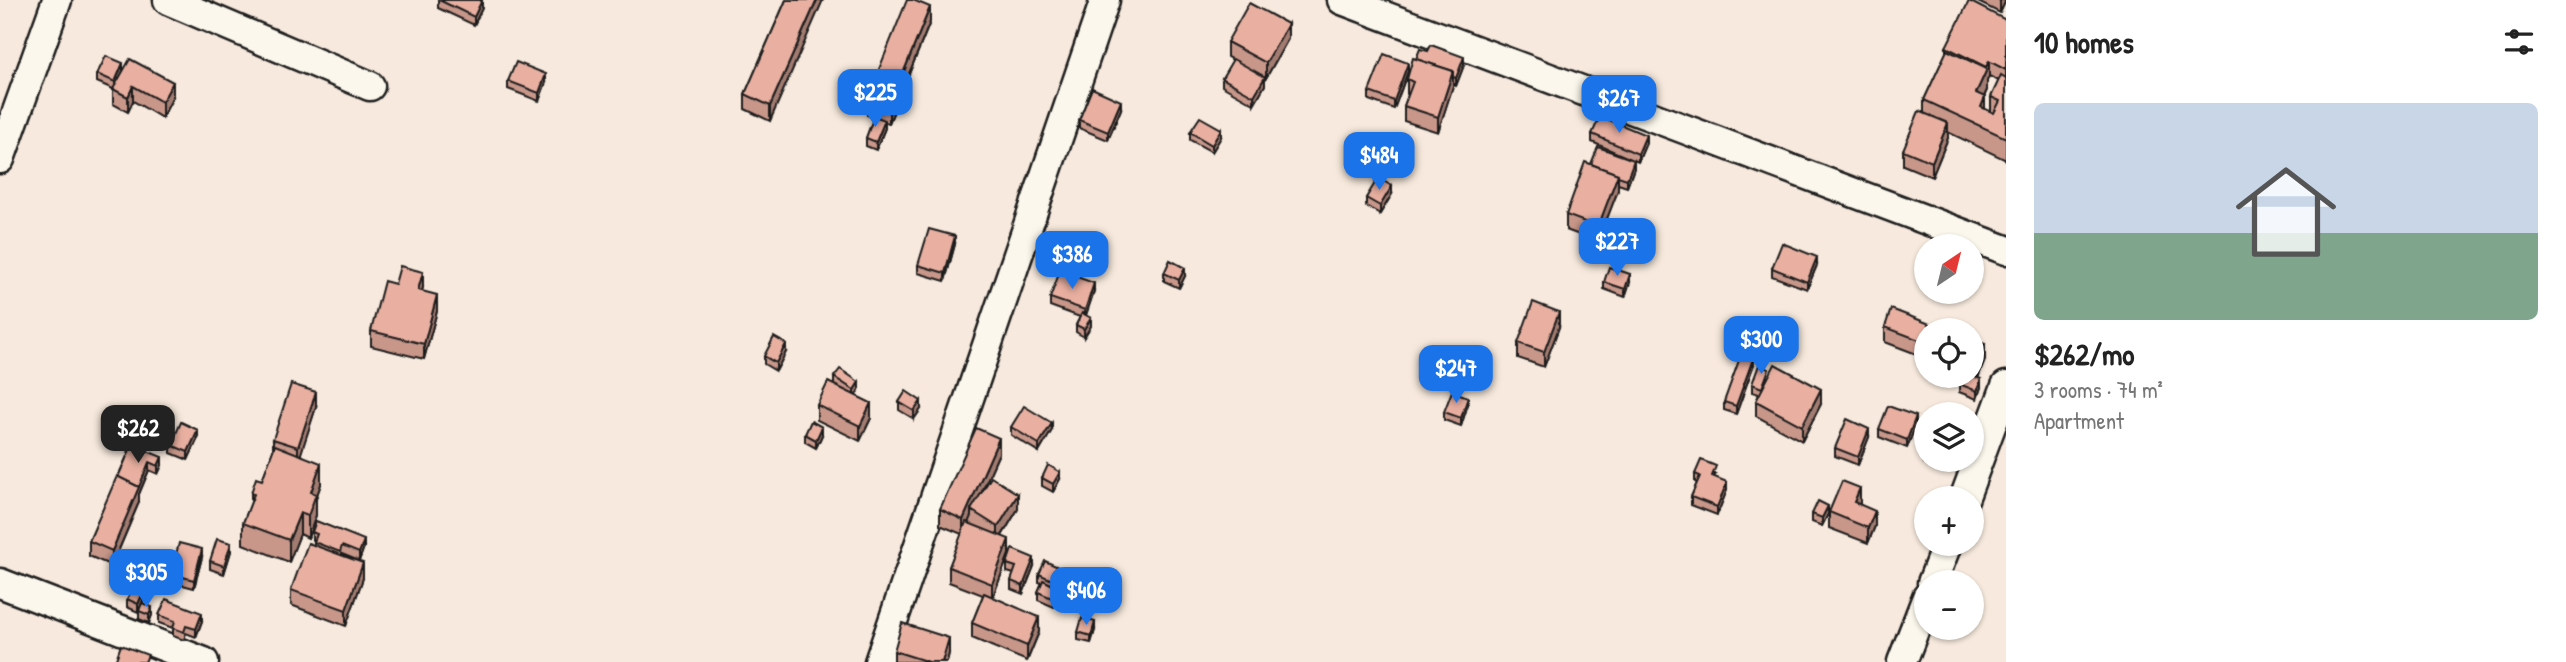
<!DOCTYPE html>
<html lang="en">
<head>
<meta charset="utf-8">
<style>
  :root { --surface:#fff; --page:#f2f2f2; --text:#222; --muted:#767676; --accent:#1a73e8 }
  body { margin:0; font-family:"Patrick Hand",sans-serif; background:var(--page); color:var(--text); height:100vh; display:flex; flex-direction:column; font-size:26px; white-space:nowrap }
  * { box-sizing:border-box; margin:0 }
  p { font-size:23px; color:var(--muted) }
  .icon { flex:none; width:38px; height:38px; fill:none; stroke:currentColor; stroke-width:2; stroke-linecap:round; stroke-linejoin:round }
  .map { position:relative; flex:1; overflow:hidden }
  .panel { display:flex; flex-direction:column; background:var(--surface); width:560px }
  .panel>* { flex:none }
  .needle { width:46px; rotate:35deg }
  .tools { position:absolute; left:1914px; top:234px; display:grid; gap:14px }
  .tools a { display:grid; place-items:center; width:70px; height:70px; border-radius:50%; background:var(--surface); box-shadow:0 2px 5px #0004; font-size:35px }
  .price { position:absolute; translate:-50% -60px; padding:0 16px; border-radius:14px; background:var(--accent); color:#fff; font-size:23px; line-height:46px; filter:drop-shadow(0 2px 4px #0008) }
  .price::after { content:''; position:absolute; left:50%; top:42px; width:21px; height:16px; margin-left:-10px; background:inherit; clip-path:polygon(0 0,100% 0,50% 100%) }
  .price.current { background:#222; color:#fff }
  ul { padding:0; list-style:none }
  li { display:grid; align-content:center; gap:14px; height:371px; padding:0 28px }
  li span { display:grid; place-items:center; height:217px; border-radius:10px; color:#555 }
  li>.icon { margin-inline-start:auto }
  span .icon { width:126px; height:126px; fill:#fffc; stroke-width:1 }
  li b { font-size:30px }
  h2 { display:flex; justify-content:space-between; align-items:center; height:84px; padding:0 28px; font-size:30px }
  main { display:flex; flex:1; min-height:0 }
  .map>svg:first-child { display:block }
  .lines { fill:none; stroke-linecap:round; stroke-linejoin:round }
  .minor-casing { stroke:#1c1c1c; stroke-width:33 }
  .minor { stroke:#fbf7ec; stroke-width:28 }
  .wall { fill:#c8978a; stroke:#1c1c1c; stroke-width:2; fill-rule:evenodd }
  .shaded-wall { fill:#a37b71; stroke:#1c1c1c; stroke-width:2 }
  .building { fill:#e9b0a1; stroke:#1c1c1c; stroke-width:2 }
</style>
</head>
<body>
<main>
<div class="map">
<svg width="2006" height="662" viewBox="0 0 2006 662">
  <rect width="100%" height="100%" fill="#f7e9dd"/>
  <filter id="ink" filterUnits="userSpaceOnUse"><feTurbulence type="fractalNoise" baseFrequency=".0143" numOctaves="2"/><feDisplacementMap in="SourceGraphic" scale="14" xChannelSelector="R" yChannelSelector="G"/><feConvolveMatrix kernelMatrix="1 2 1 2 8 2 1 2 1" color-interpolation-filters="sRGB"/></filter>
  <g filter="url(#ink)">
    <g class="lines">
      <defs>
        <g id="minor">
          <polyline points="168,0 370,86"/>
          <polyline points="1342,0 2006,250"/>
          <polyline points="0,159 57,0"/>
          <polyline points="1964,499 2006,386"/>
          <polyline points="0,583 204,662"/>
          <polyline points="1932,583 1947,544"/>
          <polyline points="879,662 1105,0"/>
          <polyline points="1902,662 1927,597"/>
        </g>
      </defs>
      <use href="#minor" class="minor-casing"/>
      <use href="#minor" class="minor"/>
    </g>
    <g class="wall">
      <polygon points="438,0 482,8 474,25 438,8"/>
      <polygon points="786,0 770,121 745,109 745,94"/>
      <polygon points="1974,0 2006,0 2000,13"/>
      <path d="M2006,20V160L1948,132V138L1932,177L1903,165V150L1924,113V100L1946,53V47ZM1989,76L1999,81L1991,97V112L1985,109L1984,97L1987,90V81Z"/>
      <polygon points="930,22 889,123 885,122 885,128 876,150 866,146 866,138 874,117 867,115 867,99"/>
      <polygon points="1288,39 1266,78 1265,77 1265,85 1254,104 1222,86 1222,78 1233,60 1227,57 1227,42"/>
      <polygon points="1464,65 1456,86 1453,85 1438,132 1404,121 1404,106 1408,95 1407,94 1407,79"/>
      <polygon points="123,71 173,97 162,118 133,101 128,112 113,104 113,89 97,82 97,74"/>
      <polygon points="1408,71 1394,109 1369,100 1369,92"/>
      <polygon points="508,81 546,82 539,101 508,89"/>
      <polygon points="1121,109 1108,140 1079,128 1079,120"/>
      <polygon points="1190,132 1221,137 1212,152 1190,140"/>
      <polygon points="1592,134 1646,143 1638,162 1634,160 1634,168 1627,187 1618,184 1618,190 1598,242 1566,230 1566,215 1591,164 1629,158 1592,142"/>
      <polygon points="1392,194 1380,214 1366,206 1366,198"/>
      <polygon points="955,244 945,281 918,273 918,265"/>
      <polygon points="1817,265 1807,289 1772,276 1772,268"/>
      <polygon points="1164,273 1185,276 1179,288 1164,281"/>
      <polygon points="1604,282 1630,282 1625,297 1604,289"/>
      <polygon points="395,284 423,287 422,291 437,311 424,359 371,346 371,331"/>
      <polygon points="1094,291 1086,315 1091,326 1084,337 1076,332 1076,325 1080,317 1050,306 1050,298"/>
      <polygon points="1559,327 1544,367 1518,358 1518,343"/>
      <polygon points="1885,327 1927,331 1927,358 1885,342"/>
      <polygon points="1972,340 1985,360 1978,378 1981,387 1977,399 1959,392 1959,384 1972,375"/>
      <polygon points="786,352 776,371 764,364 764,356"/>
      <polygon points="1754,364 1736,414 1724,410 1724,402"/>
      <polygon points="1769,376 1821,404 1802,441 1756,416 1756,401 1759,394 1752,392 1752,384"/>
      <polygon points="834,377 859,390 855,395 871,418 860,441 817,420 817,405 834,385"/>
      <polygon points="899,402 921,409 914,419 899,410"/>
      <polygon points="1468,404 1461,426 1444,420 1444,412"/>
      <polygon points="316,407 300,455 321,484 316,498 316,515 308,538 300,534 289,562 243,544 243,523 251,503 251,493 262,480 273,451 273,439"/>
      <polygon points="1916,424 1907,448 1879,437 1879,429"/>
      <polygon points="1011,427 1052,430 1039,452 1011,435"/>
      <polygon points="805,434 822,435 816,448 805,442"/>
      <polygon points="1869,437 1858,465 1835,456 1835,448"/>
      <polygon points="198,438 188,460 171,453 171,445"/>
      <polygon points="132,445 162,465 158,474 149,470 139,494 139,502 112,566 89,556 89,541"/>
      <polygon points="1927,445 1927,460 1955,460 1950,472 1924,463 1924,455"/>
      <polygon points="999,453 980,495 1018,509 1002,536 1009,554 993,597 1039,632 1027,661 972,638 972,623 983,595 949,582 949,567 962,534 940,525 940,509"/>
      <polygon points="1695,474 1716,474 1714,477 1727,490 1717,515 1691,505 1691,497 1697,483 1695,482"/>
      <polygon points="1042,478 1060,479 1053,492 1042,486"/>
      <polygon points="1860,504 1875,526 1868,543 1829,528 1829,512"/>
      <polygon points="1812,514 1828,514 1822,526 1812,522"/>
      <polygon points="312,532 364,547 359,561 342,554 342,555 363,578 346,626 291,605 291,590 314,545 314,541 312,540"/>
      <polygon points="231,551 224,574 210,569 210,561"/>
      <polygon points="202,557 194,588 171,582 171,574"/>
      <polygon points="1007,564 1034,566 1023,594 1011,589 1011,581 1014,574 1007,572"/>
      <polygon points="1039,574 1069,580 1063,593 1059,591 1059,596 1054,607 1038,600 1038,592 1042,583 1039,582"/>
      <polygon points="127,599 143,601 143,603 152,615 149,623 139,619 139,611 141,606 138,612 127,607"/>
      <polygon points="159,615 202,621 196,637 186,633 184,640 173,636 173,628 159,623"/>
      <polygon points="1095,630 1091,643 1078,640 1078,632"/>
      <polygon points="894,651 949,653 947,662 894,662"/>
    </g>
    <g class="shaded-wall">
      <polygon points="482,0 482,8 474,25 474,17"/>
      <polygon points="817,0 823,0 770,121 770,106"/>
      <polygon points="2000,0 2006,0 2000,13"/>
      <polygon points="930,7 930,22 889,123 889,108"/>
      <polygon points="1288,24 1288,39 1266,78 1266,63"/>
      <polygon points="1464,57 1464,65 1456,86 1456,78"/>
      <polygon points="1989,61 1989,76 1987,81 1987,90 1976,114 1976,93 1986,71 1986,67"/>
      <polygon points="123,63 123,71 115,90 115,82"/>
      <polygon points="1408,63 1408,71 1394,109 1394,101"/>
      <polygon points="1453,71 1453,86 1438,132 1438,117"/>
      <polygon points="546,74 546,82 539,101 539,93"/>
      <polygon points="1265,77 1265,85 1254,104 1254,96"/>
      <polygon points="173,82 173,97 162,118 162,102"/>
      <polygon points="133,86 133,101 128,112 128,97"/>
      <polygon points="1985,97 1985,119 1981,128 1981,107"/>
      <polygon points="1121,101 1121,109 1108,140 1108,132"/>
      <polygon points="885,120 885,128 876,150 876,142"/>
      <polygon points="1948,123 1948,138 1932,177 1932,162"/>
      <polygon points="1221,129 1221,137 1212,152 1212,145"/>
      <polygon points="1646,135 1646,143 1638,162 1638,154"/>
      <polygon points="1634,160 1634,168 1627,187 1627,179"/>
      <polygon points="1618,174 1618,190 1598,242 1598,227"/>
      <polygon points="1392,186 1392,194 1380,214 1380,206"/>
      <polygon points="955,236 955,244 945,281 945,273"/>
      <polygon points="1817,257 1817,265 1807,289 1807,282"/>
      <polygon points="1185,268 1185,276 1179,288 1179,280"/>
      <polygon points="423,272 423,287 418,306 418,290"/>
      <polygon points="1630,274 1630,282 1625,297 1625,289"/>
      <polygon points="1094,283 1094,291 1085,318 1085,310"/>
      <polygon points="437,295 437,311 424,359 424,344"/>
      <polygon points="1559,312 1559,327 1544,367 1544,352"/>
      <polygon points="1091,318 1091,326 1084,337 1084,329"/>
      <polygon points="786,344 786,352 776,371 776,363"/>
      <polygon points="1985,344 1985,360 1978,378 1978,363"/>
      <polygon points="1754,356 1754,364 1736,414 1736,406"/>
      <polygon points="1981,379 1981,387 1977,399 1977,391"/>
      <polygon points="859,382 859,390 854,398 854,390"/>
      <polygon points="1821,389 1821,404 1802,441 1802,426"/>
      <polygon points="316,392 316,407 298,463 298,447"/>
      <polygon points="1468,397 1468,404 1461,426 1461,418"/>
      <polygon points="921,401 921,409 914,419 914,411"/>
      <polygon points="871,403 871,418 860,441 860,426"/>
      <polygon points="1916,416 1916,424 1907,448 1907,440"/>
      <polygon points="1052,423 1052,430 1039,452 1039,444"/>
      <polygon points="822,427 822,435 816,448 816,440"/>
      <polygon points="1869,429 1869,437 1858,465 1858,457"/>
      <polygon points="198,430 198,438 188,460 188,452"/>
      <polygon points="999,438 999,453 973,512 971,510 971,516 963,535 963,520"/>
      <polygon points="162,457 162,465 158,474 158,466"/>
      <polygon points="1952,460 1955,460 1950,472 1950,464"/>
      <polygon points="149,462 149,470 139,494 139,502 112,566 112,551"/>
      <polygon points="321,463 321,484 316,498 316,515 308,538 308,516 311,492"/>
      <polygon points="1060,472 1060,479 1053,492 1053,484"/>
      <polygon points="1727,482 1727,490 1717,515 1717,507"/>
      <polygon points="1860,488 1860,504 1854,517 1854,502"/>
      <polygon points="1018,494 1018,509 998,542 998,527"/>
      <polygon points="1828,506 1828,514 1822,526 1822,518"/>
      <polygon points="1875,511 1875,526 1868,543 1868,528"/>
      <polygon points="300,513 300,534 289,562 289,540"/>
      <polygon points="1009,539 1009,554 992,599 992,584"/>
      <polygon points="364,540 364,547 359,561 359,553"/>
      <polygon points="231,543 231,551 224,574 224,566"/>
      <polygon points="202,549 202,557 194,588 194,580"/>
      <polygon points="1034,558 1034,566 1023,594 1023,586"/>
      <polygon points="363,563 363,578 346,626 346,610"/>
      <polygon points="1069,572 1069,580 1063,593 1063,585"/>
      <polygon points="1059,588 1059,596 1054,607 1054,599"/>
      <polygon points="143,593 143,601 138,612 138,604"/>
      <polygon points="152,607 152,615 149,623 149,615"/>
      <polygon points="202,613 202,621 196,637 196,629"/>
      <polygon points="1039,617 1039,632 1027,661 1027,646"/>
      <polygon points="1095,622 1095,630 1091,643 1091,636"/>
      <polygon points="949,638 949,653 947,662 942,662"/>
    </g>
    <g class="building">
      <polygon points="439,0 482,0 474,17"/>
      <polygon points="786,0 817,0 770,106 745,94"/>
      <polygon points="907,0 913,0 930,7 889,108 867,99"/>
      <polygon points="1969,1 2006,20 2006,70 1989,61 1986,67 1946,47"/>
      <polygon points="1249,3 1288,24 1266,63 1227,42"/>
      <polygon points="1431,45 1464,57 1456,78 1453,77 1453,71 1416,59 1420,49 1428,51"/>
      <polygon points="1947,50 1987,69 1976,93 1985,97 1981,107 1994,113 2000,101 1991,97 2001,75 2006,78 2006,138 1924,100"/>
      <polygon points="1384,54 1408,63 1394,101 1369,92"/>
      <polygon points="106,56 123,63 115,82 97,74"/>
      <polygon points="1413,58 1453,71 1438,117 1404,106 1413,82 1407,79"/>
      <polygon points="130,59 173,82 162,102 133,86 128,97 113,89"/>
      <polygon points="1233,59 1265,77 1254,96 1222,78"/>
      <polygon points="516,62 546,74 539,93 508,81"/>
      <polygon points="1092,88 1121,101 1108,132 1079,120"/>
      <polygon points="1919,111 1948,123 1932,162 1903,150"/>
      <polygon points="874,116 885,120 876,142 866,138"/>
      <polygon points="1600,116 1646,135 1638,154 1592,134"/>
      <polygon points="1200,117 1221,129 1212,145 1190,132"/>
      <polygon points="1598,147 1634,160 1627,179 1618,176 1618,174 1591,164"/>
      <polygon points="1585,162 1618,174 1598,227 1566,215"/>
      <polygon points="1378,178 1392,186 1380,206 1366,198"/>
      <polygon points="929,229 955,236 945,273 918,265"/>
      <polygon points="1782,243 1817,257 1807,282 1772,268"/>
      <polygon points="1170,260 1185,268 1179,280 1164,273"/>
      <polygon points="400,266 423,272 418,290 437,295 424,344 371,331 384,281 395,284"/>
      <polygon points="1609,267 1630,274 1625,289 1604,282"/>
      <polygon points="1060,271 1094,283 1085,310 1050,298"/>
      <polygon points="1533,302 1559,312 1544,352 1518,343"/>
      <polygon points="1891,309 1948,331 1927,331 1927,343 1885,327"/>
      <polygon points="1082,313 1091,318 1084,329 1076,325"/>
      <polygon points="774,337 786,344 776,363 764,356"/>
      <polygon points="1972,340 1985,344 1978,363 1972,360"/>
      <polygon points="1742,352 1754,356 1736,406 1724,402"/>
      <polygon points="1775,364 1821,389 1802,426 1756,401"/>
      <polygon points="1759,365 1769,369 1762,388 1752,384"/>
      <polygon points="840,369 859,382 854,390 834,377"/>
      <polygon points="1962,376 1972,376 1981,379 1977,391 1959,384"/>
      <polygon points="828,382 871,403 860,426 817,405"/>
      <polygon points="291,384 316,392 298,447 273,439"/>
      <polygon points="906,391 921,401 914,411 899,402"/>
      <polygon points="1452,391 1468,397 1461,418 1444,412"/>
      <polygon points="1024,406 1052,423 1039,444 1011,427"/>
      <polygon points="1888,406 1916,416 1907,440 1879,429"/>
      <polygon points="1847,419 1869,429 1858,457 1835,448"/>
      <polygon points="811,421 822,427 816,440 805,434"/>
      <polygon points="181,422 198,430 188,452 171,445"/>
      <polygon points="976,428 999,438 963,520 940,509"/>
      <polygon points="132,445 162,457 158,466 149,462 139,487 118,477"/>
      <polygon points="275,445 321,463 311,492 316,494 308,516 300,513 289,540 243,523 254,494 251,493 256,478 262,480"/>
      <polygon points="1927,445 1927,456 1924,455"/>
      <polygon points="1701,460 1716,466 1712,476 1727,482 1717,507 1691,497 1700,476 1695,474"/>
      <polygon points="1939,460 1952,460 1950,464"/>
      <polygon points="1048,465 1060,472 1053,484 1042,478"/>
      <polygon points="117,476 139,487 112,551 89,541"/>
      <polygon points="991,477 1018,494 998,527 971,510"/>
      <polygon points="1842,481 1860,488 1854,502 1875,511 1868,528 1829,512"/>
      <polygon points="1818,501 1828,506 1822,518 1812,514"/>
      <polygon points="316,521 364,540 359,553 342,546 340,552 314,542 317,534 312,532"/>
      <polygon points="966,522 1009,539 992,584 949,567"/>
      <polygon points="217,539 231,543 224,566 210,561"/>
      <polygon points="179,543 202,549 194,580 171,574"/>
      <polygon points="308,543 363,563 346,610 291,590"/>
      <polygon points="1012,549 1034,558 1023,586 1011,581 1016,567 1007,564"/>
      <polygon points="1045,561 1069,572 1063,585 1039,574"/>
      <polygon points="1043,580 1059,588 1054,599 1038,592"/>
      <polygon points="133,588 143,593 138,604 127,599"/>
      <polygon points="984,593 1039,617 1027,646 972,623"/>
      <polygon points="166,599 202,613 196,629 186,626 184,632 173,628 175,621 159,615"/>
      <polygon points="142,603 152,607 149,615 139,611"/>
      <polygon points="1082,618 1095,622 1091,636 1078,632"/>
      <polygon points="902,623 949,638 942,662 929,662 894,651"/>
      <polygon points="121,645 148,655 145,662 115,662"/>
    </g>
  </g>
</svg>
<div class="tools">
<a><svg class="needle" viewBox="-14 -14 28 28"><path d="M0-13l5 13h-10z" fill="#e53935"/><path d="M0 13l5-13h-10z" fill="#767676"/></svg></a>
<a><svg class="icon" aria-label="locate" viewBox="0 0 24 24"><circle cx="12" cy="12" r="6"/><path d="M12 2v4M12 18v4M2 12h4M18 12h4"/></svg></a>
<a><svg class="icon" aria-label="layers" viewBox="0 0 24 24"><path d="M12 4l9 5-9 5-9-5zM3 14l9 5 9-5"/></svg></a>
<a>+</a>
<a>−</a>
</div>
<b class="price" style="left:875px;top:129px">$225</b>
<b class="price" style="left:1619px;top:135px">$267</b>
<b class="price" style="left:1379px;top:192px">$484</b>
<b class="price" style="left:1617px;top:278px">$227</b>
<b class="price" style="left:1072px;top:291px">$386</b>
<b class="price" style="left:1761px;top:376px">$300</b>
<b class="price" style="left:1456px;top:405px">$247</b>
<b class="price current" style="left:138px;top:465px">$262</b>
<b class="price" style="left:146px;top:609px">$305</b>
<b class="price" style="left:1086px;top:627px">$406</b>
</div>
<section class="panel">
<h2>10 homes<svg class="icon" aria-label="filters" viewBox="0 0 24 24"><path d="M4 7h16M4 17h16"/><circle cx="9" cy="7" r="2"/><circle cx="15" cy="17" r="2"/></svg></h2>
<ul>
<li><span style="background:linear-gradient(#c9d6e8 60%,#7fa58c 0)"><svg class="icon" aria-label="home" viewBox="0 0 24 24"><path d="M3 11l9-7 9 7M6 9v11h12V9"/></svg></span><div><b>$262/mo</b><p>3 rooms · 74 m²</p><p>Apartment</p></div></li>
</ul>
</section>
</main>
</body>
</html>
